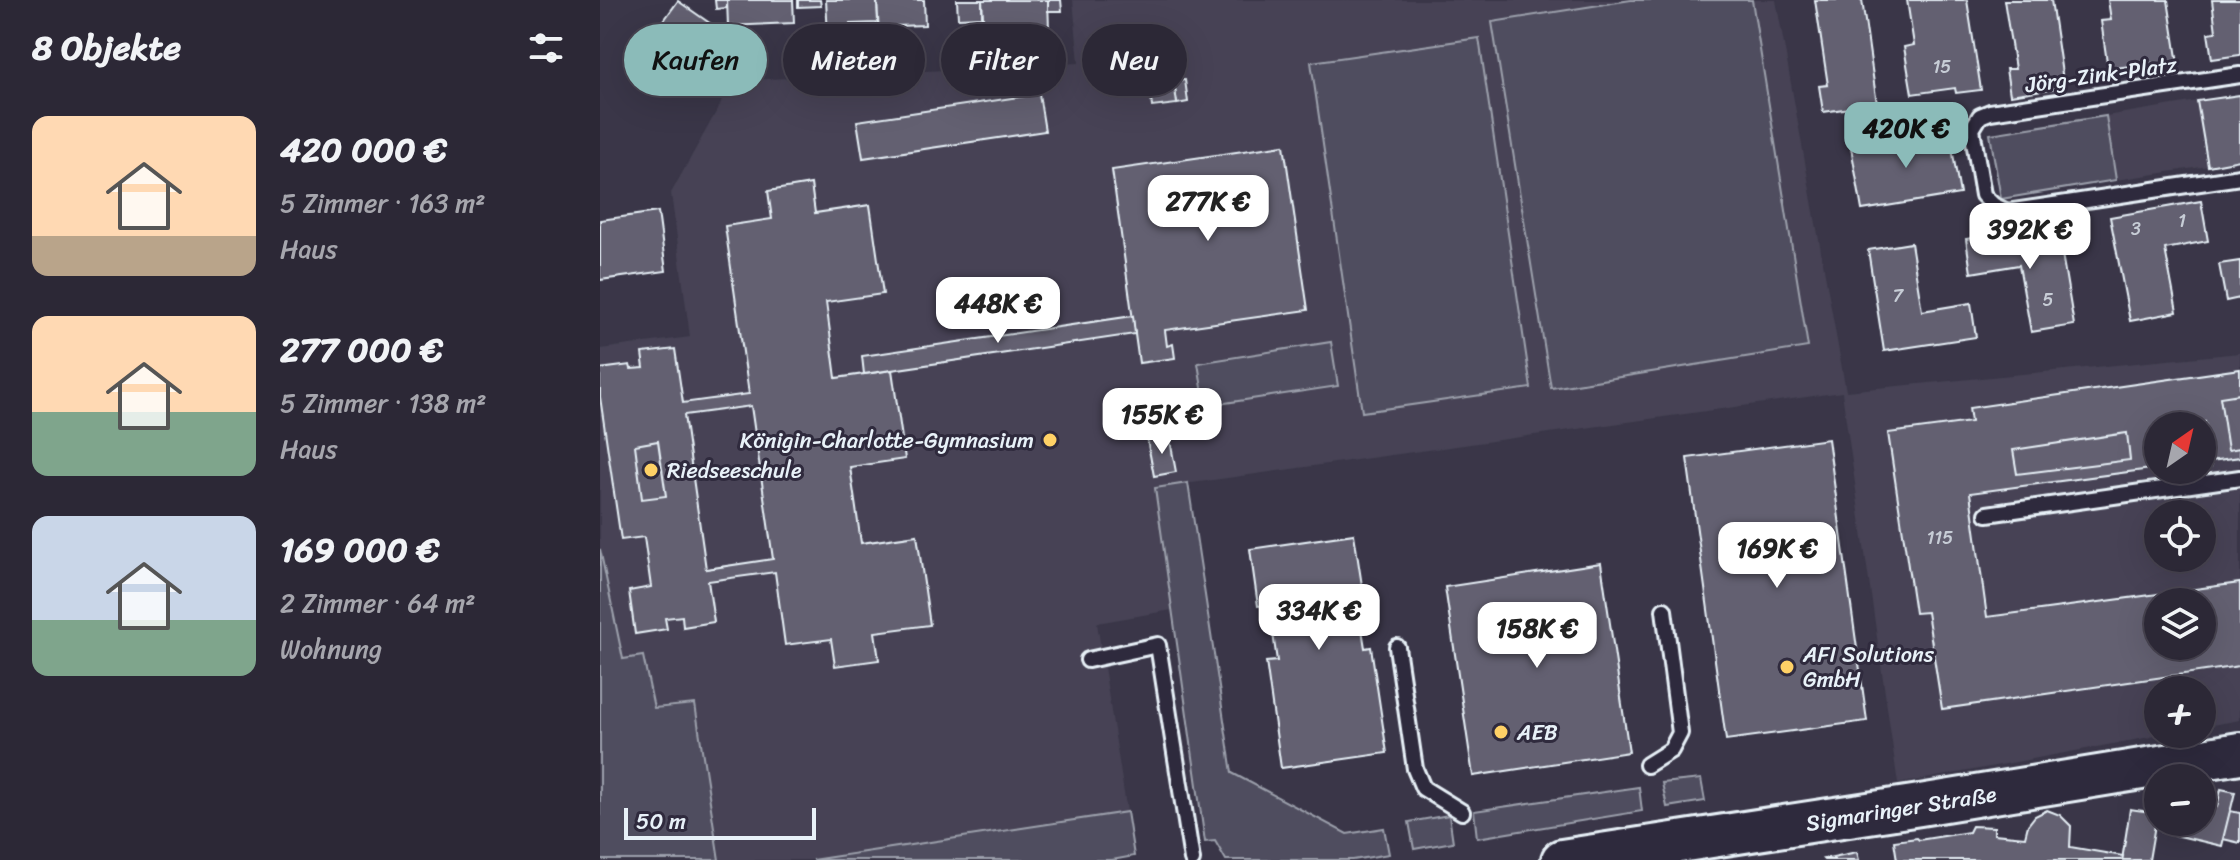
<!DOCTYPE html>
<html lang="de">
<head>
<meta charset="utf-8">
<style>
  :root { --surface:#2c2836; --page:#383442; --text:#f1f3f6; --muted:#a6a6ad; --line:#484451; --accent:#8bbbb9 }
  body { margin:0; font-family:Sriracha,sans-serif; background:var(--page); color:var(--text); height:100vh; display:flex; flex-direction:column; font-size:30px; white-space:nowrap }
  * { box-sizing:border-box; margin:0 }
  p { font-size:26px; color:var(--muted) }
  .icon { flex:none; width:44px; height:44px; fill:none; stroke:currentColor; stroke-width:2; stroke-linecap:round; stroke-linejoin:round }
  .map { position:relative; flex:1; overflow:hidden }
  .sheet { display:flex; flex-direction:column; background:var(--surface); width:600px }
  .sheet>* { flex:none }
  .guide { position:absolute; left:24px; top:24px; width:760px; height:72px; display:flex; gap:16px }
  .needle { width:52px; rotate:34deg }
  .controls { position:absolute; left:1544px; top:412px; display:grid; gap:16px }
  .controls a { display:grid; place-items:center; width:72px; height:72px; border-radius:50%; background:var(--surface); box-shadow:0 8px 32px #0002,0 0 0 2px var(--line); font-size:40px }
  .scale { position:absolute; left:24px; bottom:20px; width:192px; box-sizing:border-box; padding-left:8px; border:4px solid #e8f1f8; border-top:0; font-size:22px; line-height:28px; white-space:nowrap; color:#e8f1f8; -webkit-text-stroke:6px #2f2a3d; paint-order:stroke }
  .price { position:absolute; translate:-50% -68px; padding:0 18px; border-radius:16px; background:#fff; color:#222; font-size:26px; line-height:52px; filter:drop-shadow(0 2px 4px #0008) }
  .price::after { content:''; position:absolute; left:50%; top:48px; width:24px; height:18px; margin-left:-12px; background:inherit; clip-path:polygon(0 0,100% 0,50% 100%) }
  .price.on { background:var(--accent); color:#111 }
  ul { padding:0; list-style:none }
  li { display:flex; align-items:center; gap:24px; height:200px; padding:0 32px }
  li span { display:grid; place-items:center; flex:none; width:224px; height:160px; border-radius:16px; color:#555 }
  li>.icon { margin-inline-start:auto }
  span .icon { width:96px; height:96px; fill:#fffc; stroke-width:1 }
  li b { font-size:34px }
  h2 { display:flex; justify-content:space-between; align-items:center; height:96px; padding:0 32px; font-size:34px }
  .tag { padding:0 28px; border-radius:36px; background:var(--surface); box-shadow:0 8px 32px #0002,0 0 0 2px var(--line); font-size:28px; line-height:72px }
  .tag.on { background:var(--accent); color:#111 }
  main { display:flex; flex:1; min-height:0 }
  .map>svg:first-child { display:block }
  .built { fill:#464354; fill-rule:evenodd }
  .green { fill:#504e5f; stroke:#9ca0ac; stroke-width:2 }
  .building { fill:#636171; stroke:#e8f1f8; stroke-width:2; fill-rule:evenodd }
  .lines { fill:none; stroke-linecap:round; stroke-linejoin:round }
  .service-casing { stroke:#e8f1f8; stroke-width:20 }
  .secondary-casing { stroke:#e8f1f8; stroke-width:46 }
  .service { stroke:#2f2a3d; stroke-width:14 }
  .secondary { stroke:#2f2a3d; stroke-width:40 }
  .poi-dot { fill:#ffd166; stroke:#2f2a3d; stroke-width:3 }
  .labels { text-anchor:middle; stroke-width:6; stroke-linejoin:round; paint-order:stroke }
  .number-label { font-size:18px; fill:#c7cdd6 }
  .street-label { font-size:22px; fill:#e8f1f8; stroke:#2f2a3d }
  .poi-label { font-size:22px; fill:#e8f1f8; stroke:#2f2a3d; text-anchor:start }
</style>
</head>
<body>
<main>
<section class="sheet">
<h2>8 Objekte<svg class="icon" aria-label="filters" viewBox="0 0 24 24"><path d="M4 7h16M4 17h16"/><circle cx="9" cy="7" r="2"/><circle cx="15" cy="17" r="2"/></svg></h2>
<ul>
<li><span style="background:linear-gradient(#ffd9b3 75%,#b9a48a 0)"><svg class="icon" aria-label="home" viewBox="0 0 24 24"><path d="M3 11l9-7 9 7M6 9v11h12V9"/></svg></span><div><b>420 000 €</b><p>5 Zimmer · 163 m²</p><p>Haus</p></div></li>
<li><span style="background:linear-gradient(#ffd9b3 60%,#7fa58c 0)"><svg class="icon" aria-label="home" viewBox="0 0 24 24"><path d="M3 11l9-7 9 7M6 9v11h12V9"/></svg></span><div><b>277 000 €</b><p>5 Zimmer · 138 m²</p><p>Haus</p></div></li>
<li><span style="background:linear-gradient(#c9d6e8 65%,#7fa58c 0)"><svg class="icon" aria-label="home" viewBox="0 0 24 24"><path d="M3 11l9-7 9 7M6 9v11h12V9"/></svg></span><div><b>169 000 €</b><p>2 Zimmer · 64 m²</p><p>Wohnung</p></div></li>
</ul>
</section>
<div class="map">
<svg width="1640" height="860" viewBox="0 0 1640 860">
  <rect width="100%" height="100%" fill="#3a3648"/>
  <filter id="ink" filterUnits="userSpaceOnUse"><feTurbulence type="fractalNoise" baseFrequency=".0125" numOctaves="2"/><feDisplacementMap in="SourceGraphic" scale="16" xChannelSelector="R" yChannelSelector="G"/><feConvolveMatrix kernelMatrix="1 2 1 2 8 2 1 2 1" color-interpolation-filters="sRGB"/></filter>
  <g filter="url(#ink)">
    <g class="built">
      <path d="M473,0H1176L1246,391L1640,353V720L1602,727V690H1558V734H1566L1298,784L1242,392L556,488L572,610L497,623L527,812L212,860H119L95,704L54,708L43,657L23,659L0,549V349L90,337L71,193L120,105L128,81L479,63ZM1558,426H1602V470H1558ZM1558,514H1602V558H1558ZM1558,602H1602V646H1558Z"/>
      <polygon points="1597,101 1608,166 1516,180 1506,116"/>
    </g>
    <g class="green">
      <polygon points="1031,0 1152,0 1208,347 951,388 892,22"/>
      <polygon points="879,38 931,388 762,412 711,62"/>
      <polygon points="1506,116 1516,180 1401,199 1390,134"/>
      <polygon points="731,342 738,386 605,406 598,363"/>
      <polygon points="588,483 632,773 747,834 784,828 789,854 753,860 626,860 615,841 605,842 555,488"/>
      <polygon points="0,549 23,659 43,656 54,708 95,704 119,860 0,860"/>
      <polygon points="1101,779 1105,801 1067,807 1062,783"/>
      <polygon points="1039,787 1042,811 877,838 874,811"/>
      <polygon points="527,812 534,856 512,860 212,860"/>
      <polygon points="849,815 853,842 814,849 809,822"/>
    </g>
    <g class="building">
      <polygon points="115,0 127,0 127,8 116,9"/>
      <polygon points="127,0 193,0 194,23 128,26"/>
      <polygon points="198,0 220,0 221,6 198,7"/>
      <polygon points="226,0 277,0 278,23 250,24 250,34 228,35"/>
      <polygon points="277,0 324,0 325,25 296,26 297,32 279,33"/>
      <polygon points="357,0 382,0 382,17 358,18"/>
      <polygon points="382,0 448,0 449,29 384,32"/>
      <polygon points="448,0 461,0 462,11 448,11"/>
      <polygon points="1215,0 1262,0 1277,104 1223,112 1219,86 1228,85"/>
      <polygon points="1307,0 1367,0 1381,90 1356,93 1355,88 1312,94 1304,47 1314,45"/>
      <polygon points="1404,0 1451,0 1464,87 1410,95 1406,69 1415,69"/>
      <polygon points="1508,0 1568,0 1578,64 1553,68 1552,63 1508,69 1501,21 1511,20"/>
      <polygon points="1612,0 1640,0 1640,55 1612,59 1608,33 1616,32"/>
      <polygon points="78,1 111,24 101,38 118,48 120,90 93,92 90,53 57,30"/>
      <polygon points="585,80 588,102 577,104 574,81"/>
      <polygon points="574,81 577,104 552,107 549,84"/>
      <polygon points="439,94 445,131 263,158 257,121"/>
      <polygon points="1640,95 1640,160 1608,166 1597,101"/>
      <polygon points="1349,131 1360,194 1262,210 1251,147"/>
      <polygon points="684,145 708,310 565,330 567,346 573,344 575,358 539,363 512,170"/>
      <path d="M211,184L215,213L270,205L283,294L226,302L236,378L292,370L305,459L250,467L261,543L317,535L330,625L275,632L279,660L235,666L231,639L185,645L175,572L108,581L114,622L83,627L82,616L65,618L67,629L35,634L29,591L51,587L44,537L21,540L0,397V369L30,365L31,369L44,368L42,353L75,349L83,403L149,394L125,226L172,219L168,191ZM151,406L173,559L106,569L84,415Z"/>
      <polygon points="1601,201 1608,241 1565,249 1577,312 1530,321 1510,217"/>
      <polygon points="58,212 66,271 0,280 0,220"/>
      <polygon points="1457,224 1474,325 1431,332 1419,265 1371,273 1366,239"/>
      <polygon points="1311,243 1322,311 1371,303 1376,337 1284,351 1268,250"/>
      <polygon points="1640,261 1640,298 1626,301 1619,264"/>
      <polygon points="533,316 535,334 264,374 262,356"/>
      <path d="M1640,369V457L1602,462V426H1558V468L1370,493L1387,617L1640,583V666L1342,709L1327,612L1315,613L1288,433L1371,422L1369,408ZM1558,602H1602V646H1558Z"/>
      <polygon points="1640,394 1640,448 1628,450 1620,397"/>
      <polygon points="1605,422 1611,467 1602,468 1602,426 1583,425"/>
      <polygon points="1527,433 1530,460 1417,474 1413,450"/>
      <polygon points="569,435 576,472 554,476 547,439"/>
      <polygon points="1228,439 1267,721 1126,740 1087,458"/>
      <polygon points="58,441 66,496 42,499 35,445"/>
      <polygon points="754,534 763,592 757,593 761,623 765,648 771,647 787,753 681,768 666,662 677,661 669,605 658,606 650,549"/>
      <polygon points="1001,563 1029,752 873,776 845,587"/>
      <polygon points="1621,789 1635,792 1622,846 1562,832 1564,822 1602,822 1602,804 1617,807"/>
      <polygon points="1530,809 1557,813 1549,860 1522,860"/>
      <polygon points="1447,810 1460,815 1471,826 1470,847 1523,856 1522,860 1297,860 1294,841 1317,838 1319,840 1369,832 1372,826 1394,827 1394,834 1425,837 1428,825 1435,816"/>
      <polygon points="1630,811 1640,813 1640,843 1623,839"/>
      <polygon points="1257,852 1259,860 1224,860 1223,859"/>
    </g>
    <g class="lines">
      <defs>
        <g id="service">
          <polyline points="1640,75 1390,112 1380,116 1372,129 1383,195 1393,205 1407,212 1640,177"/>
          <polyline points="1387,514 1640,478"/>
          <polyline points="797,647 815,769 823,788 862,812"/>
          <polyline points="488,660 558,645 592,860"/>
          <polyline points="1047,765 1071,750 1080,733 1064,610"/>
        </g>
        <polyline id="secondary" points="962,860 1320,805 1640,753"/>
      </defs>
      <use href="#service" class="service-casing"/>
      <use href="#secondary" class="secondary-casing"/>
      <use href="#service" class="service"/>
      <use href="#secondary" class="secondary"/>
    </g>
  </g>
  <g class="poi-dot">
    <circle cx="450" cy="440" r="8"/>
    <circle cx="51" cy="470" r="8"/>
    <circle cx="1187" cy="667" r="8"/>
    <circle cx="901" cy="732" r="8"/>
  </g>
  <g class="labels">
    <g class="number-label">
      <text x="1342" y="73">15</text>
      <text x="1582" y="227">1</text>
      <text x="1536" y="235">3</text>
      <text x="1298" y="302">7</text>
      <text x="1448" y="306">5</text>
      <text x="1340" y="544">115</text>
    </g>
    <g class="street-label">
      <text transform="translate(1501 74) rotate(-8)" y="8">Jörg-Zink-Platz</text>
      <text transform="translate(1301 808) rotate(-9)" y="8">Sigmaringer Straße</text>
    </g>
    <g class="poi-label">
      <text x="434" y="448" text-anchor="end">Königin-Charlotte-Gymnasium</text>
      <text x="67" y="478">Riedseeschule</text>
      <text x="1203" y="662">AFI Solutions<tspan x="1203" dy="25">GmbH</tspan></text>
      <text x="917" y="740">AEB</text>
    </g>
  </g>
</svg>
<div class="controls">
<a><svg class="needle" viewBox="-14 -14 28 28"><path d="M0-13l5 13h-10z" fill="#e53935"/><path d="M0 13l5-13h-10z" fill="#a6a6ad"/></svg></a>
<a><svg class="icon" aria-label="locate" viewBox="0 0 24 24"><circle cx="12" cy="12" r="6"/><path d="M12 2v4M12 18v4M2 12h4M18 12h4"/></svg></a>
<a><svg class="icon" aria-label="layers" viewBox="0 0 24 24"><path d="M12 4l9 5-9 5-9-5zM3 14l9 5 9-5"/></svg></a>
<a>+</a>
<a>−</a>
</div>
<div class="scale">50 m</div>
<b class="price on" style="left:1306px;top:170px">420K €</b>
<b class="price" style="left:608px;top:243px">277K €</b>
<b class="price" style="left:1430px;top:271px">392K €</b>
<b class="price" style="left:398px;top:345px">448K €</b>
<b class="price" style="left:562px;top:456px">155K €</b>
<b class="price" style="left:1177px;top:590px">169K €</b>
<b class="price" style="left:719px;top:652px">334K €</b>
<b class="price" style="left:937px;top:670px">158K €</b>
<div class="guide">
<a class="tag on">Kaufen</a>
<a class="tag">Mieten</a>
<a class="tag">Filter</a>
<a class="tag">Neu</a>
</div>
</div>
</main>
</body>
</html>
